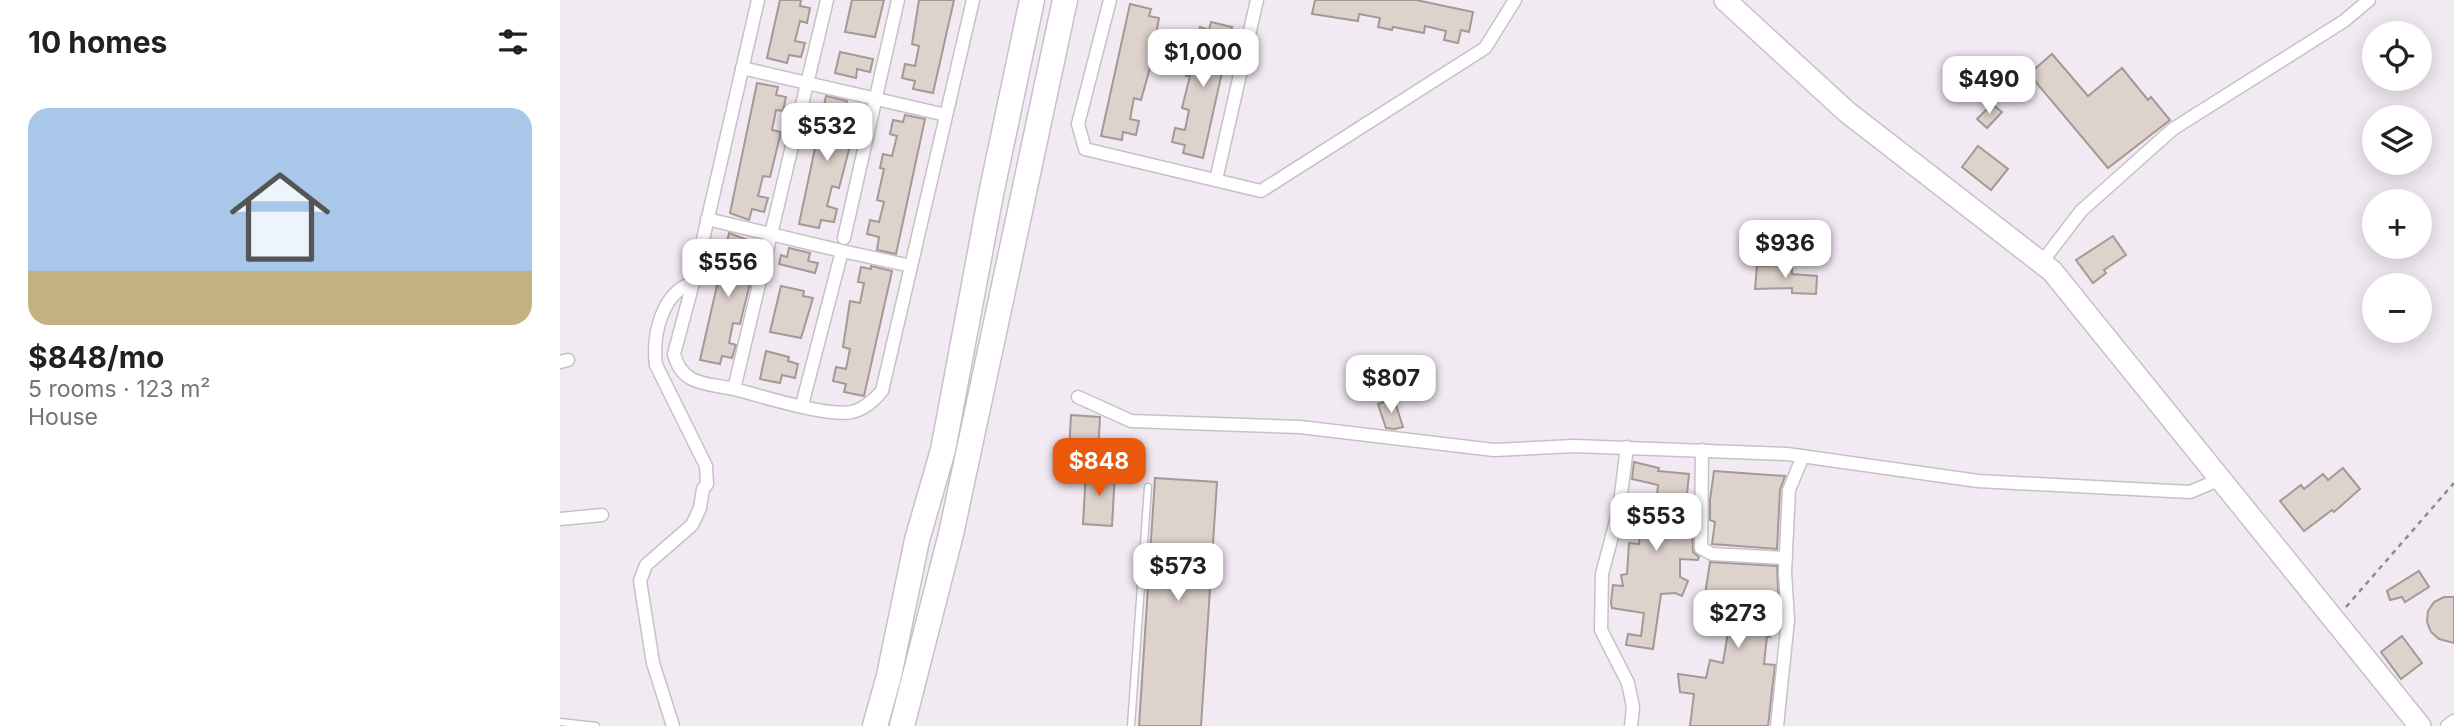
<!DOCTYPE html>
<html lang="en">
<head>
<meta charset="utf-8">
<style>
  :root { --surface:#fff; --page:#f6f6f6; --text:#202124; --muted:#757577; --line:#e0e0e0; --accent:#ea580c }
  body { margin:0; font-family:Inter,sans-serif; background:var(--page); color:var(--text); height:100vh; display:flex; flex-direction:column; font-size:26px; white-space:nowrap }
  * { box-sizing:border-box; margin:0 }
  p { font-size:23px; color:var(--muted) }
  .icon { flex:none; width:38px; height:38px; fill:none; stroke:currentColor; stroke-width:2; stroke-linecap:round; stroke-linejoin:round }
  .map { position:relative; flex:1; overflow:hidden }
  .panel { display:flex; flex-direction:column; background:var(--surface); width:560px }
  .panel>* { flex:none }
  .controls { position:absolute; left:1802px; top:21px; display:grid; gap:14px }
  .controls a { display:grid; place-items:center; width:70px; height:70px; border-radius:50%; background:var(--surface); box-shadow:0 4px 18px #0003; font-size:35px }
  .price { position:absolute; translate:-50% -60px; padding:0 16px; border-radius:14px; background:#fff; color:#222; font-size:23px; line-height:46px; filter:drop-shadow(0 2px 4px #0008) }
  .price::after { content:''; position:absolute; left:50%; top:42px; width:21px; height:16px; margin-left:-10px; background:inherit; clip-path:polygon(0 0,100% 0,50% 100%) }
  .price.current { background:var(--accent); color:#fff }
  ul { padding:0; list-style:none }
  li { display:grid; align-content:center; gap:14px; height:371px; padding:0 28px }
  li+li { border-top:2px solid var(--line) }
  li span { display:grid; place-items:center; height:217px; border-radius:21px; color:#555 }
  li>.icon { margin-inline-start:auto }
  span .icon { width:126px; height:126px; fill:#fffc; stroke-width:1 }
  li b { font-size:30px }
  h2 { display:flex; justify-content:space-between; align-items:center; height:84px; padding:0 28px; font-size:30px }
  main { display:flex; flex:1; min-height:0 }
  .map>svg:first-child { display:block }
  .building { fill:#ded2cd; stroke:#a49995; stroke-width:2 }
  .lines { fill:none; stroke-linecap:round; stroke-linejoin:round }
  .lane-casing { stroke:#c8c0c9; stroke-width:9 }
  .street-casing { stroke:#c8c0c9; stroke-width:15 }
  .primary-casing { stroke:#c8c0c9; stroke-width:24 }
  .highway-casing { stroke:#c8c0c9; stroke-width:27 }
  .path { stroke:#8f8a90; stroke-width:2.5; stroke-dasharray:5 5; stroke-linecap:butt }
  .lane { stroke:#fff; stroke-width:6 }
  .street { stroke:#fff; stroke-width:12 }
  .primary { stroke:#fff; stroke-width:21 }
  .highway { stroke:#fff; stroke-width:24 }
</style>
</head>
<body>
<main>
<section class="panel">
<h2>10 homes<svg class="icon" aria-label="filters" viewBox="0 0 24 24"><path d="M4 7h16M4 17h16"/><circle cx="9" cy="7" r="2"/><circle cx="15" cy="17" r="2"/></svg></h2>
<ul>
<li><span style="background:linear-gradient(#a9c7e8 75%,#c2b280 0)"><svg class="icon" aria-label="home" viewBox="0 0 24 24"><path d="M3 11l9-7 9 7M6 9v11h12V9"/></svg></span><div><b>$848/mo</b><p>5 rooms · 123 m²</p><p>House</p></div></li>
</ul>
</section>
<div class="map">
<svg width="1894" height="726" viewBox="0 0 1894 726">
  <rect width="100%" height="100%" fill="#f2eaf3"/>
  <g class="building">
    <polygon points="220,0 241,0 240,6 250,8 247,23 240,21 235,41 245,43 241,57 229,55 227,63 207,58"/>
    <polygon points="292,0 324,0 315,37 285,32"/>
    <polygon points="359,0 394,0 373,93 353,89 355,81 342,78 345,64 355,66 359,46 352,44"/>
    <polygon points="755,0 856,0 913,12 909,32 901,30 898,43 884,40 886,31 865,26 864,33 833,27 832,30 818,27 820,18 799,14 798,21 752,14"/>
    <polygon points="570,4 591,9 589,16 599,18 590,68 581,100 574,98 570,119 579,121 576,135 563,132 562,140 541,136"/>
    <polygon points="651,22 672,27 643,158 623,153 625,145 612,142 615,128 625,130 629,110 622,108 630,76 626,76 629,62 639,64 643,43 636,42 640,27 649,30"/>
    <polygon points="280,52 313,59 310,72 297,69 296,78 275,73"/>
    <polygon points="1492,54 1528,96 1562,68 1588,100 1591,97 1610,120 1548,168 1469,74"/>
    <polygon points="197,83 218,87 216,95 226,97 223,111 216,110 212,130 221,132 210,177 203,176 198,196 208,198 204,212 192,209 189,220 170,213"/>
    <polygon points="266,96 287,101 286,105 296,107 293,122 286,120 281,140 291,142 279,188 272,186 267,206 277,209 274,222 261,220 259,228 239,224"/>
    <polygon points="1432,104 1442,112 1427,128 1417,119"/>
    <polygon points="345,115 365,119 336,254 317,250 319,237 307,234 310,220 319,222 324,202 317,200 324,169 320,168 323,154 332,156 337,136 330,134 333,120 343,122"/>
    <polygon points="1418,146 1448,169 1431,190 1402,167"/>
    <polygon points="169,233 198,244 195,258 188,257 184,277 191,279 180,324 173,323 169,343 176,345 172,358 162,356 160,364 140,360"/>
    <polygon points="1553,236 1566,255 1544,270 1546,273 1533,283 1516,260"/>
    <polygon points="229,248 250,253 248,261 258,263 255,273 219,264 221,255 227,257"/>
    <polygon points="1232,265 1232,274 1257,276 1256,294 1232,293 1232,288 1195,289 1197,266"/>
    <polygon points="311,266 332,271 304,396 284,392 286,384 273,381 276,367 286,369 290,349 283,347 290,301 300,303 304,283 298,282 301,267 311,269"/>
    <polygon points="221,286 244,291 243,296 253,298 241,338 210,332"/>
    <polygon points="206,351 229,357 228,361 238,364 235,378 222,375 220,383 200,379"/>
    <polygon points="834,399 843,427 835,429 826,428 818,404"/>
    <polygon points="511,415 540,417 537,471 508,469"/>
    <polygon points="1074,462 1099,468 1098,471 1129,474 1123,534 1132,534 1133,552 1139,557 1138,560 1120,559 1120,577 1128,581 1122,596 1115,593 1101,594 1093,649 1066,645 1068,634 1081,636 1084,613 1052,608 1051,602 1053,585 1063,586 1061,575 1067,574 1069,543 1079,544 1083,514 1095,516 1098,485 1072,479"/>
    <polygon points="1783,468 1800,489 1774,512 1772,510 1744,531 1720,501 1741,485 1744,489 1763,474 1768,480"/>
    <polygon points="526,470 555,472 552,526 523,524"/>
    <polygon points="1154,471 1225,476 1220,490 1217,549 1152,544 1155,522 1150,520 1150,500"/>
    <polygon points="595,478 657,482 641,726 579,726"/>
    <polygon points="1150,562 1217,566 1219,611 1210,637 1207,636 1204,664 1215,665 1208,726 1130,726 1134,694 1120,692 1118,674 1146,678 1150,660 1163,663 1168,632 1181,634 1188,604 1164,600 1159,624 1141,621"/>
    <polygon points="1859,571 1869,587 1845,602 1842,597 1830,600 1827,591"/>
    <polygon points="1884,597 1894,597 1894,643 1879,639 1871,632 1867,622 1868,611 1874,602"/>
    <polygon points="1842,636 1862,663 1841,679 1821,652"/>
  </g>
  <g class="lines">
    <defs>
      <g id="lane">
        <polyline points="0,722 36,726"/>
        <polyline points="571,726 588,487"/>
      </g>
      <g id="street">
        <polyline points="550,0 518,124 525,149 701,191 925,48 955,0"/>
        <polyline points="182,68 386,115"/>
        <polyline points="656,180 697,0"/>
        <polyline points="147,219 282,251 242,405"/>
        <polyline points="284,238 338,0"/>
        <polyline points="282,251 351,266"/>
        <polyline points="1482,262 1521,211 1613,129 1784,21 1809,0"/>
        <path d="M133,283L114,354C122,386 147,383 174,389L267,0"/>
        <polyline points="0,362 8,360"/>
        <path d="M174,389C202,396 266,417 292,412C305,409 314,400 322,391L413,0"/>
        <polyline points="518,397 571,421 740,427 934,450 1014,446 1227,454 1418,481 1630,492 1661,479"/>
        <polyline points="1067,447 1059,510 1042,574 1041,630 1068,683 1073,707 1071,726"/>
        <polyline points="1142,450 1141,548 1152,554 1226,558"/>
        <polyline points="0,519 42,515"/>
        <path d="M113,726L93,663L80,581L86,565L132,525L140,508L143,489L147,484L146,466L96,365C92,335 102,292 133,283L198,0"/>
        <polyline points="1217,726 1228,620 1225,572 1229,490 1243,456"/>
        <polyline points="1887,726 1894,721"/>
      </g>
      <polyline id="primary" points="1165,0 1287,112 1492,271 1860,726"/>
      <g id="highway">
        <polyline points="315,726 329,676 357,540 383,450 431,194 472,0"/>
        <polyline points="342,726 391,534 505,0"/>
      </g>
    </defs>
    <use href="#lane" class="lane-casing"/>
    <use href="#street" class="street-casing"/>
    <use href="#primary" class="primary-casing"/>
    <use href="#highway" class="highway-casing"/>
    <polyline class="path" points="1786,607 1894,483"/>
    <use href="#lane" class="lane"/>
    <use href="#street" class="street"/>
    <use href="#primary" class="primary"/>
    <use href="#highway" class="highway"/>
  </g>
</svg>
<div class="controls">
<a><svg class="icon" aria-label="locate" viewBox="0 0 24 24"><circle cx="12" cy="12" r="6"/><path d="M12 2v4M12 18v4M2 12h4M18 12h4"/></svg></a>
<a><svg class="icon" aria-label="layers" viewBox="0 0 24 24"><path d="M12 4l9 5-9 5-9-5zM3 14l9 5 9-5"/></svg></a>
<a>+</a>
<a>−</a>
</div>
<b class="price" style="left:643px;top:89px">$1,000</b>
<b class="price" style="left:1429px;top:116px">$490</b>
<b class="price" style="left:267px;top:163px">$532</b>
<b class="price" style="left:1225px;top:280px">$936</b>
<b class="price" style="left:168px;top:299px">$556</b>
<b class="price" style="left:831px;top:415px">$807</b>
<b class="price current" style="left:539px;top:498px">$848</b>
<b class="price" style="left:1096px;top:553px">$553</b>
<b class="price" style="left:618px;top:603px">$573</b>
<b class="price" style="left:1178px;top:650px">$273</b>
</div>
</main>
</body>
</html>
